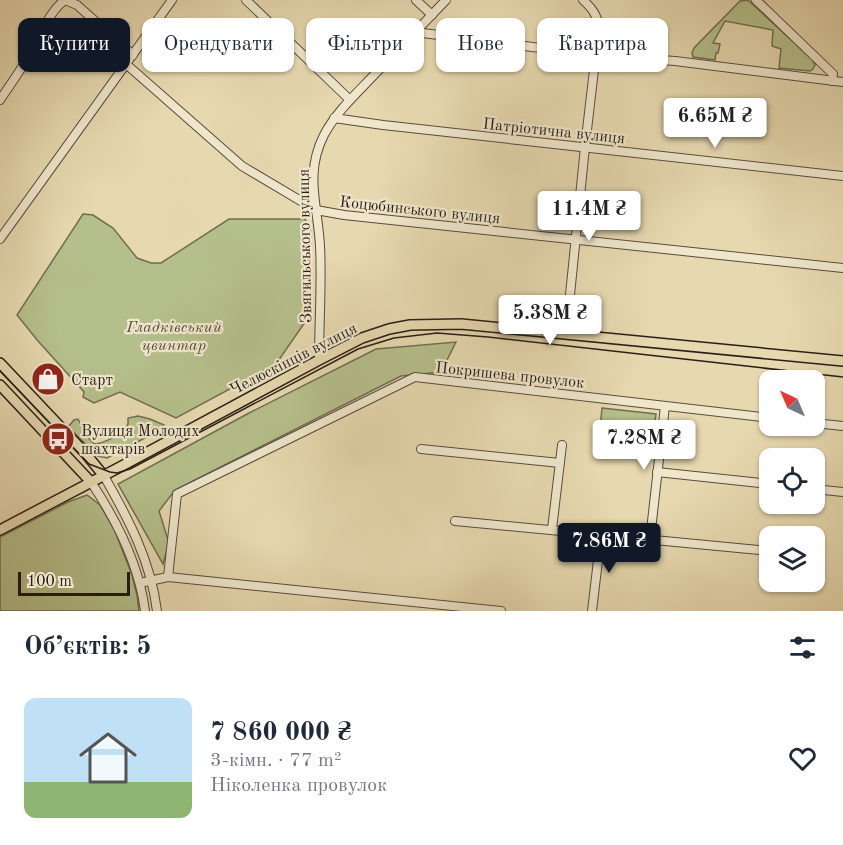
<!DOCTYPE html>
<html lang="uk">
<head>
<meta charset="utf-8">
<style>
  :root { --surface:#fff; --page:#f2f2f3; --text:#1f2937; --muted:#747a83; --line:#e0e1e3; --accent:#111827 }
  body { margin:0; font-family:"Old Standard TT",serif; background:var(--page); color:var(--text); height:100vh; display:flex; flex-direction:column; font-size:22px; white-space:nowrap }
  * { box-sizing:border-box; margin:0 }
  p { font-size:20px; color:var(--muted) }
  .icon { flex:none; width:33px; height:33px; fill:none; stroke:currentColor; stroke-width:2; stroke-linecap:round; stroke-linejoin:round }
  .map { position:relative; height:611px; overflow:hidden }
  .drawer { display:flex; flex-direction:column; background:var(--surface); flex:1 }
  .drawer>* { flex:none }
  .hud { position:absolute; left:18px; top:18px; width:807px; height:54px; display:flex; gap:12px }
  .needle { width:39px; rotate:316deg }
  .fabs { position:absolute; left:759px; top:370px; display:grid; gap:12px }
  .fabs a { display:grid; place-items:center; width:66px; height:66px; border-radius:12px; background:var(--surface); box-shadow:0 2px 4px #0004; font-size:30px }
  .scale { position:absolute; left:18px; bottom:15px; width:112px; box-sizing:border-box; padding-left:6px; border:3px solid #291e17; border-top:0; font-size:16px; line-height:21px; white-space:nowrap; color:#291e17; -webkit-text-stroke:4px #efe6cb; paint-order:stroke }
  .price { position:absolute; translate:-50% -51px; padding:0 14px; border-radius:6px; background:#fff; color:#222; font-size:20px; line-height:39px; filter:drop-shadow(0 2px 3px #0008) }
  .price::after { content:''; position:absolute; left:50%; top:36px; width:18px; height:14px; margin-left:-9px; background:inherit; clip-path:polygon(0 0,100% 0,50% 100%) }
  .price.active { background:var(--accent); color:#fff }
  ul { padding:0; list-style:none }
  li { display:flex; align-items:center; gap:18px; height:150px; padding:0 24px }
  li+li { border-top:2px solid var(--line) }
  li span { display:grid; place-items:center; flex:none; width:168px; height:120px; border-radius:12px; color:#555 }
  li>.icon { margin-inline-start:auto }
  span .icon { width:72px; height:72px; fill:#fffc; stroke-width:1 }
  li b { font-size:26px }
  h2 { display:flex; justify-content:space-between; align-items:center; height:72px; padding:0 24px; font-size:26px }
  .pill { padding:0 21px; border-radius:12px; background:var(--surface); box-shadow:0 2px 4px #0004; font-size:21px; line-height:54px }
  .pill.active { background:var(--accent); color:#fff }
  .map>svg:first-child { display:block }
  .green { fill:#b5bf8b; stroke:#6f6e51; stroke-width:1.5 }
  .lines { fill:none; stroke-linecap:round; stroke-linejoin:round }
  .minor-casing { stroke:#584c3d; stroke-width:10 }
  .major-casing { stroke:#291e17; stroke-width:12 }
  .minor { stroke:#efe6cb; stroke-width:8 }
  .major { stroke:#e6d8af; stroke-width:9 }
  .tram { stroke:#291e17; stroke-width:1.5 }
  .labels { text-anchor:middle; stroke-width:4.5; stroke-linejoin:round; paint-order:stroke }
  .street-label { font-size:16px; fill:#291e17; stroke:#efe6cb }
  .park-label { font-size:16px; font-style:italic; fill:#534e3a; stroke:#efe6cb }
  .poi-label { font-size:16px; fill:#291e17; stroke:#efe6cb; text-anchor:start }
</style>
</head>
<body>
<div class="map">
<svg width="843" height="611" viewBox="0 0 843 611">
  <rect width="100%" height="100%" fill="#e6d8af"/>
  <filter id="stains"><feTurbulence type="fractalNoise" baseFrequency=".00333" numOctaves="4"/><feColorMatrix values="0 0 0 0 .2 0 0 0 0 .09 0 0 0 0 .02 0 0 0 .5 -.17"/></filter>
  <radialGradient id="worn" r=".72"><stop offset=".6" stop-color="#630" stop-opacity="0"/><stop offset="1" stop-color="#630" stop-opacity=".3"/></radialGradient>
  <g class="green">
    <polygon points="748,0 812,59 815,65 813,69 810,71 779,68 781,49 772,46 773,30 725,21 713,43 720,44 718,53 716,53 715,60 693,57 692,53 694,48 740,1"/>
    <polygon points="83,214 93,215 113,228 137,258 151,263 161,263 229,219 305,219 311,232 310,315 276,364 176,418 120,392 94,403 83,397 84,392 38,341 17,315"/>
    <polygon points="456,342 441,372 401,376 175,490 159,511 169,543 163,564 118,484 249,413 376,349"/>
    <polygon points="602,408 656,414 652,446 599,440"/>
    <path d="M138,416L150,419L164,425V428L107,458L98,456L68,427L74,420L78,419L87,436L94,444C103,444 125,433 128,424C128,422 128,420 128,418Z"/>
    <polygon points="87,495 100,505 114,529 132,575 137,595 139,611 0,611 0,537 68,502"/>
  </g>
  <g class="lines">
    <defs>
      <g id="minor">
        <polyline points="246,0 350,100"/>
        <polyline points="416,0 432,15"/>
        <polyline points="756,0 833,74 832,81"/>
        <polyline points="415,32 595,55 675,61 843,82"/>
        <polyline points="126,64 242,166 316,210 344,215 843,268"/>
        <path d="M0,100C10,85 20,71 29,56C41,38 47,13 65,0L77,5L133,55"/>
        <polyline points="334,118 383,125 843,176"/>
        <polyline points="0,239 172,0"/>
        <path d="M566,334L585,147L599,27C597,15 592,8 583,0"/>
        <path d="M319,360C319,322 322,284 320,246C318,206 304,174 324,135C336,112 356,94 374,75C398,50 422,25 446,0"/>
        <polyline points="814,423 843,426"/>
        <polyline points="421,449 560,463"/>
        <polyline points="657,472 770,484"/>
        <path d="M104,476C128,518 151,561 157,611"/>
        <path d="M91,482C117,521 139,564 145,611"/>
        <polyline points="814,489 843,492"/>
        <polyline points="455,521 770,551"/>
        <polyline points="552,529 562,445"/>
        <polyline points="650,539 665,406"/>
        <polyline points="814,555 817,555"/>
        <polyline points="168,577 177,494 415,377 770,418"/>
        <polyline points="140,583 168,577 501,611"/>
        <polyline points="592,611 601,535"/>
      </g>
      <g id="major">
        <polyline points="0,363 86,454 104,476"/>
        <polyline points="0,385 91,482"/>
        <polyline points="0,530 120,467 319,360 362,338 389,329 410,325 461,324 843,361"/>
      </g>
    </defs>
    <use href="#minor" class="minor-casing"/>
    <use href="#major" class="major-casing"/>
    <use href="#minor" class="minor"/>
    <use href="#major" class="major"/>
    <polyline class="tram" points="0,371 89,464 110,472 117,473 130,469 358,349 394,338 437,333 488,337 843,377"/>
  </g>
  <defs>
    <symbol id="shop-disc" viewBox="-11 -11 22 22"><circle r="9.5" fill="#8f2418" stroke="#efe6cb"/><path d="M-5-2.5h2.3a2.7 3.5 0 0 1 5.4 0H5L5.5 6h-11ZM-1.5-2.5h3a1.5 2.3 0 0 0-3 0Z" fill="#fff"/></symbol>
    <symbol id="bus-disc" viewBox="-11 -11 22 22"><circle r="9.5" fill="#8f2418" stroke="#efe6cb"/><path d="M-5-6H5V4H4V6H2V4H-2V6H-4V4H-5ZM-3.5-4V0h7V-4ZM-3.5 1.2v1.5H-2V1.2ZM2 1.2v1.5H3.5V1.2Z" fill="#fff"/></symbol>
  </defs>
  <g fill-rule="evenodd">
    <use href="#shop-disc" x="29" y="360" width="38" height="38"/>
    <use href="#bus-disc" x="39" y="420" width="38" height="38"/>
  </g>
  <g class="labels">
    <g class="street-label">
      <text transform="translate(554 130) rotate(6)" y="6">Патріотична вулиця</text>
      <text transform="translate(420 209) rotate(6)" y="6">Коцюбинського вулиця</text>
      <text transform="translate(304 246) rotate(-91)" y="6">Звягильського вулиця</text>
      <text transform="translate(293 358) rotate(-27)" y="6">Челюскінців вулиця</text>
      <text transform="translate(510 374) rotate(6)" y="6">Покришева провулок</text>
    </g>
    <g class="park-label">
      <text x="174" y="332">Гладківський<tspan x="174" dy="18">цвинтар</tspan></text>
    </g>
    <g class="poi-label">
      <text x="71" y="385">Старт</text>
      <text x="81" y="436">Вулиця Молодих<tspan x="81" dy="18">шахтарів</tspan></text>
    </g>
  </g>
  <rect width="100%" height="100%" filter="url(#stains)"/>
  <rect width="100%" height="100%" fill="url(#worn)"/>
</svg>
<div class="fabs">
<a><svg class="needle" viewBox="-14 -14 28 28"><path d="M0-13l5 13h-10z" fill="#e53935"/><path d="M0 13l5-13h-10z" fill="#747a83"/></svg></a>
<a><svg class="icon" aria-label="locate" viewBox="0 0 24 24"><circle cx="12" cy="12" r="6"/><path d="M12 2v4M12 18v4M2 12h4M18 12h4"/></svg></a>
<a><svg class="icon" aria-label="layers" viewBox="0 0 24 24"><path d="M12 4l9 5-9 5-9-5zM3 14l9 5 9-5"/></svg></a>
</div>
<div class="scale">100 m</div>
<b class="price" style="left:715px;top:149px">6.65M ₴</b>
<b class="price" style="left:589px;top:242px">11.4M ₴</b>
<b class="price" style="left:550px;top:346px">5.38M ₴</b>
<b class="price" style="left:644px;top:471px">7.28M ₴</b>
<b class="price active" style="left:609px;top:574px">7.86M ₴</b>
<div class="hud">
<a class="pill active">Купити</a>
<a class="pill">Орендувати</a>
<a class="pill">Фільтри</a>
<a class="pill">Нове</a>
<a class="pill">Квартира</a>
</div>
</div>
<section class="drawer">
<h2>Об’єктів: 5<svg class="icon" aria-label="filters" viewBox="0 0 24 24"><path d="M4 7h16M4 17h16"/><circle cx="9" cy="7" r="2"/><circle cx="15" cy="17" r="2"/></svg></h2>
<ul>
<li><span style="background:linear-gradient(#bfe0f5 70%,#8fb573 0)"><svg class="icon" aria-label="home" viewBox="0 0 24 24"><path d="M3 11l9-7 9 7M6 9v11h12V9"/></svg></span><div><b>7 860 000 ₴</b><p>3-кімн. · 77 m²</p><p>Ніколенка провулок</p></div><svg class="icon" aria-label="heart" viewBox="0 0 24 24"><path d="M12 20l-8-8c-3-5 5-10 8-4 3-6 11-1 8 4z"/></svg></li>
</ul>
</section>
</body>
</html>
